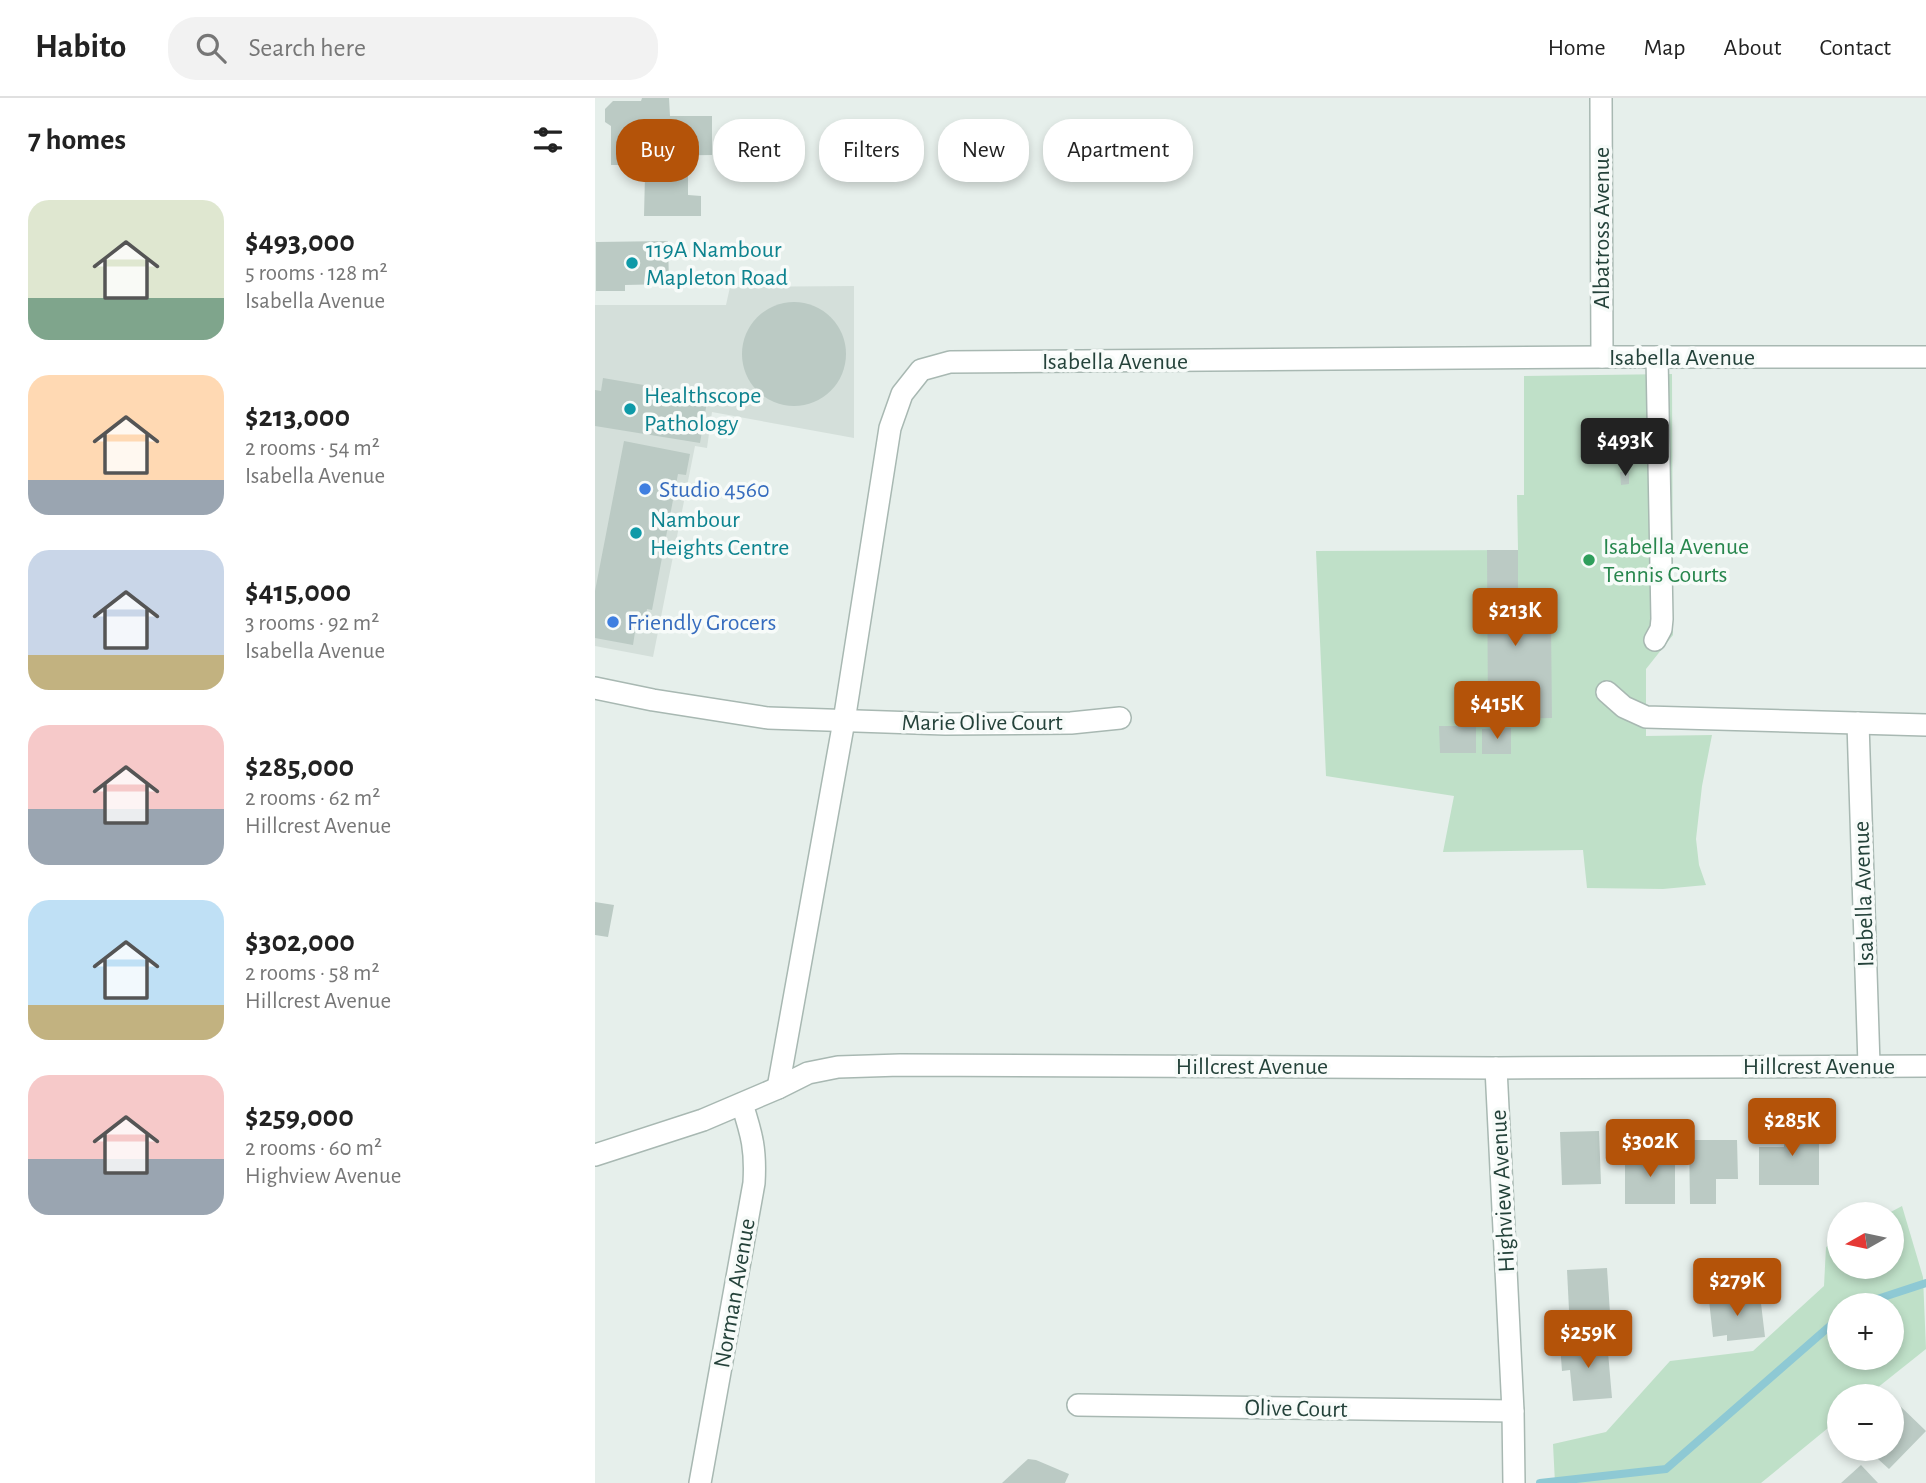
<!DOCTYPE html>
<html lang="en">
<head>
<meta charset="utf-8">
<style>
  :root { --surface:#fff; --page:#f2f2f2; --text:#222; --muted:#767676; --line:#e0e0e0; --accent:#b45309 }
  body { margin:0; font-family:"Alegreya Sans",sans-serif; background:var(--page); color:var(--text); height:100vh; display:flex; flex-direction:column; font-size:26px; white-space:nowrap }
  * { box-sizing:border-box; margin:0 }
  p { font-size:23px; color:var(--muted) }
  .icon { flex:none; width:38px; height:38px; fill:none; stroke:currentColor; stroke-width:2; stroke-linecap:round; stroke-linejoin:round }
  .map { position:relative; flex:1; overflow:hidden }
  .sheet { display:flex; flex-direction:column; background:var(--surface); width:595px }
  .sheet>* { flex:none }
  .banner { position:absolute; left:21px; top:21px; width:665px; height:63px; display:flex; gap:14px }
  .needle { width:46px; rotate:261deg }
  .buttons { position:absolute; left:1232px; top:1104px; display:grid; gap:14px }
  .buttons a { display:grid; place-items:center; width:77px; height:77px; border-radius:50%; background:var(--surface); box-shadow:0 4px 10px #0003; font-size:35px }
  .price { position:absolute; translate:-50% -60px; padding:0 16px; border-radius:7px; background:var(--accent); color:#fff; font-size:23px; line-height:46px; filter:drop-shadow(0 2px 4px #0008) }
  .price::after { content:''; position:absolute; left:50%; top:42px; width:21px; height:16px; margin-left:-10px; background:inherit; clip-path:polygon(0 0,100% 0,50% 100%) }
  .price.selected { background:#222; color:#fff }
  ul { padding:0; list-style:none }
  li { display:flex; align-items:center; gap:21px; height:175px; padding:0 28px }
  li span { display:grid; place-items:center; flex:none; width:196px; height:140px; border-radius:21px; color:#555 }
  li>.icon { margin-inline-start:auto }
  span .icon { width:84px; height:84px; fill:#fffc; stroke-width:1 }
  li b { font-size:30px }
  h2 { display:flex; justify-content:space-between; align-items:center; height:84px; padding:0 28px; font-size:30px }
  .pill { padding:0 24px; border-radius:28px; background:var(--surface); box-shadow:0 4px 10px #0003; font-size:24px; line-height:63px }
  .pill.selected { background:var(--accent); color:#fff }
  header { display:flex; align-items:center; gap:42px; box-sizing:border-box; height:98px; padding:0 35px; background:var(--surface); border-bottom:2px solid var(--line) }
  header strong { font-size:33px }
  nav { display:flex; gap:38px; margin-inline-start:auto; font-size:24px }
  .search { width:490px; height:63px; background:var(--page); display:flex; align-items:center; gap:18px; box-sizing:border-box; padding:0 24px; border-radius:28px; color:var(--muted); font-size:26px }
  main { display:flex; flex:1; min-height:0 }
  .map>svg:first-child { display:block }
  .built { fill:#d4dfda }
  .green { fill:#bfe0c8; fill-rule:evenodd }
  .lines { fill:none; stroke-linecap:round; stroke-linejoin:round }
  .stream { stroke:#8ec9d4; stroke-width:8 }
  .building { fill:#bbcac4 }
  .minor-casing { stroke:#a8b8b2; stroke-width:24 }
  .minor { stroke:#fff; stroke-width:21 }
  .culture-dot { fill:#0f9aa8; stroke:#f7fbf9; stroke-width:2.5 }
  .shop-dot { fill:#3f7fe0; stroke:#f7fbf9; stroke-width:2.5 }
  .leisure-dot { fill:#2e9e5b; stroke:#f7fbf9; stroke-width:2.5 }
  .labels { text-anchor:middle; stroke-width:7; stroke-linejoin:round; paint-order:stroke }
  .street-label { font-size:24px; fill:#24423a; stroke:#f7fbf9 }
  .culture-label { font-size:24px; fill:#0d838f; stroke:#f7fbf9; text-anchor:start }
  .shop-label { font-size:24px; fill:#366cbe; stroke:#f7fbf9; text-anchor:start }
  .leisure-label { font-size:24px; fill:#27864d; stroke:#f7fbf9; text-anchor:start }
</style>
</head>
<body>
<header>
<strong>Habito</strong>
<div class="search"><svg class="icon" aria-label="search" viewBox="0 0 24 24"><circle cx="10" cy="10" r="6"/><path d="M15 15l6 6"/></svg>Search here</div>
<nav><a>Home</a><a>Map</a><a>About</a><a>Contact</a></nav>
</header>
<main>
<section class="sheet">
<h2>7 homes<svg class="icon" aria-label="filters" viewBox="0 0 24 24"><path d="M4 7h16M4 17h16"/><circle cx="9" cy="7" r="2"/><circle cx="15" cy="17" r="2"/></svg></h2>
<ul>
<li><span style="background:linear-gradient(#dfe7d0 70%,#7fa58c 0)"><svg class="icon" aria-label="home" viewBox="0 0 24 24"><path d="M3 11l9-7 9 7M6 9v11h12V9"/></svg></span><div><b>$493,000</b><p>5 rooms · 128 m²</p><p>Isabella Avenue</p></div></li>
<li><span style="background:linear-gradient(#ffd9b3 75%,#9aa5b1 0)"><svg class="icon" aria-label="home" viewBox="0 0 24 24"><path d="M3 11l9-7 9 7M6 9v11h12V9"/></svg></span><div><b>$213,000</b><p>2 rooms · 54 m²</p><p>Isabella Avenue</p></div></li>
<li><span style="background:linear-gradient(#c9d6e8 75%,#c2b280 0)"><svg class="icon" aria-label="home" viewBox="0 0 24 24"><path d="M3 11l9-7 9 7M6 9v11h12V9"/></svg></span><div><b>$415,000</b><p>3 rooms · 92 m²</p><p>Isabella Avenue</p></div></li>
<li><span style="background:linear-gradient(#f6c9c9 60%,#9aa5b1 0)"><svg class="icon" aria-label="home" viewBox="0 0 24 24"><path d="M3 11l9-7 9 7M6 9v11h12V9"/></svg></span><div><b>$285,000</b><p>2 rooms · 62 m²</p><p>Hillcrest Avenue</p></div></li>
<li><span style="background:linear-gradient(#bfe0f5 75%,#c2b280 0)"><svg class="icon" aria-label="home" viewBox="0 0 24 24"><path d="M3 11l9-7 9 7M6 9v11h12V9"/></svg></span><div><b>$302,000</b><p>2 rooms · 58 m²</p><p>Hillcrest Avenue</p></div></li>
<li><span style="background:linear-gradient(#f6c9c9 60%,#9aa5b1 0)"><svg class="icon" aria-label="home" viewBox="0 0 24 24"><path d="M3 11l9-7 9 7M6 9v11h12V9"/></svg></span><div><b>$259,000</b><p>2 rooms · 60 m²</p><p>Highview Avenue</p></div></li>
</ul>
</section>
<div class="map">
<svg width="1331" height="1385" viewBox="0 0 1331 1385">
  <rect width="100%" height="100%" fill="#e6efeb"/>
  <polygon class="built" points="259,188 259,340 117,314 112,350 100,348 58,559 0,548 0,207 131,207 135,189"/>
  <g class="green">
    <polygon points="1077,276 1078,537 1051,571 1051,638 1117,637 1107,688 1101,741 1104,767 1111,787 1068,791 992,790 988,752 848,754 859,698 731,678 721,453 923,452 922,397 929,397 929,278"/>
    <path d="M1307,1108L1328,1179L1331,1251L1272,1298H1244V1321L1166,1385H960L958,1346L1011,1334L1075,1263L1158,1253L1229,1188L1231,1149L1244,1142V1169H1297V1116H1292ZM1244,1208H1297V1260H1244Z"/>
  </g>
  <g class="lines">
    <g class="stream">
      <polyline points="1261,1208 1331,1185"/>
      <polyline points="945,1385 1071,1371 1244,1220"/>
    </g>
  </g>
  <g class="building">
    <polygon points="47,0 74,0 75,18 117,18 117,57 45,58 46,67 16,67 16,28 10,24 10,11 18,3 46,3"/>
    <polygon points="50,77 93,77 93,97 106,98 106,118 49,118"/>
    <polygon points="73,143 74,186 30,187 30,193 1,193 1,144"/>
    <circle cx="199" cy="256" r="52"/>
    <polygon points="8,280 113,298 105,345 0,328 0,292 6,293"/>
    <polygon points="29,343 95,356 91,377 83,376 57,512 52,511 48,535 40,534 38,547 0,540 0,493"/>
    <polygon points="1025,374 1034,374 1034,386 1026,387"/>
    <polygon points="892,452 923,452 923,526 956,526 957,620 893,621"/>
    <polygon points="844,628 881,628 881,655 845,655"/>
    <polygon points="916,630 916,656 887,656 887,631"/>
    <polygon points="0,804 19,807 13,839 0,837"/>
    <polygon points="1189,1027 1224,1027 1224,1087 1164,1087 1164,1049 1189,1049"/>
    <polygon points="1004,1033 1006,1086 967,1087 965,1034"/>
    <polygon points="1094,1042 1142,1042 1143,1081 1121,1081 1121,1106 1095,1106"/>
    <polygon points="1030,1055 1080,1056 1080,1106 1030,1106"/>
    <polygon points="1012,1170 1016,1230 975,1232 972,1172"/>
    <polygon points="1165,1197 1170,1239 1132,1243 1132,1237 1118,1239 1114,1202"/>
    <polygon points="1012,1243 1017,1300 978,1303 975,1272 967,1273 965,1246"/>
    <polygon points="1303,1306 1331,1333 1294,1371 1272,1351 1297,1351 1297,1313"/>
    <polygon points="433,1361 441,1362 474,1376 470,1385 407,1385"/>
    <polygon points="1266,1367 1283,1385 1246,1385"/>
  </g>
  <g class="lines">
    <defs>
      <g id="minor">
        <polyline points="1006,0 1007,259"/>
        <polyline points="1060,542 1066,531 1067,521 1062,259"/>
        <polyline points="0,590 58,602 173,620 350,626 476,625 525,620"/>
        <polyline points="1012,594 1029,609 1051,619 1331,627"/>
        <polyline points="1263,625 1274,967"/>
        <polyline points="901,970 918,1313 919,1385"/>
        <polyline points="183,990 249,623 295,330 307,296 326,272 355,264 1007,259 1331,259"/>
        <polyline points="0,1057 108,1022 183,990 213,975 243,969 305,967 901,970 1331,968"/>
        <polyline points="483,1307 918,1313"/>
        <path d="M105,1385L159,1085C161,1052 157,1037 147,1006"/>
      </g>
    </defs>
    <use href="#minor" class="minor-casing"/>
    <use href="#minor" class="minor"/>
  </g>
  <g class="culture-dot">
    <circle cx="37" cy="165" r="7"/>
    <circle cx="35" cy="311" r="7"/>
    <circle cx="41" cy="435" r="7"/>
  </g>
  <g class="shop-dot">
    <circle cx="50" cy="391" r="7"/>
    <circle cx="18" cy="524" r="7"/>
  </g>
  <circle class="leisure-dot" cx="994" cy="462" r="7"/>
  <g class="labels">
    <g class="street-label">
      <text transform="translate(1006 130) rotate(-90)" y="8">Albatross Avenue</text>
      <text x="1087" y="267">Isabella Avenue</text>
      <text x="520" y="271">Isabella Avenue</text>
      <text x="387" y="632">Marie Olive Court</text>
      <text transform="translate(1268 796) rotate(-92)" y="8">Isabella Avenue</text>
      <text x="657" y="976">Hillcrest Avenue</text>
      <text x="1224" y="976">Hillcrest Avenue</text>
      <text transform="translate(907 1093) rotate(-93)" y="8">Highview Avenue</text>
      <text transform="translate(139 1195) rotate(-80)" y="8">Norman Avenue</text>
      <text transform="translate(701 1310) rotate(1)" y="8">Olive Court</text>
    </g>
    <g class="culture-label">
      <text x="51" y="159">119A Nambour<tspan x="51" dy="28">Mapleton Road</tspan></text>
      <text x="49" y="305">Healthscope<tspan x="49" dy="28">Pathology</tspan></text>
      <text x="55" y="429">Nambour<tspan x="55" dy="28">Heights Centre</tspan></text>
    </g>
    <g class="shop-label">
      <text x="64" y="399">Studio 4560</text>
      <text x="32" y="532">Friendly Grocers</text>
    </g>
    <g class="leisure-label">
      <text x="1008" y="456">Isabella Avenue<tspan x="1008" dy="28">Tennis Courts</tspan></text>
    </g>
  </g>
</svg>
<div class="buttons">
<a><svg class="needle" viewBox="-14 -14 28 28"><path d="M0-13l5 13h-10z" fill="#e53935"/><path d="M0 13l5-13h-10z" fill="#767676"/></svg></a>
<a>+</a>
<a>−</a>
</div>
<b class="price selected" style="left:1030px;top:380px">$493K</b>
<b class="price" style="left:920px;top:550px">$213K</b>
<b class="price" style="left:902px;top:643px">$415K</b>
<b class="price" style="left:1197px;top:1060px">$285K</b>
<b class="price" style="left:1055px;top:1081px">$302K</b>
<b class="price" style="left:1142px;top:1220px">$279K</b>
<b class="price" style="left:993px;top:1272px">$259K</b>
<div class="banner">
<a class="pill selected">Buy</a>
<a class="pill">Rent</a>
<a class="pill">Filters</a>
<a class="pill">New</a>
<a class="pill">Apartment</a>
</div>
</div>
</main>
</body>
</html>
